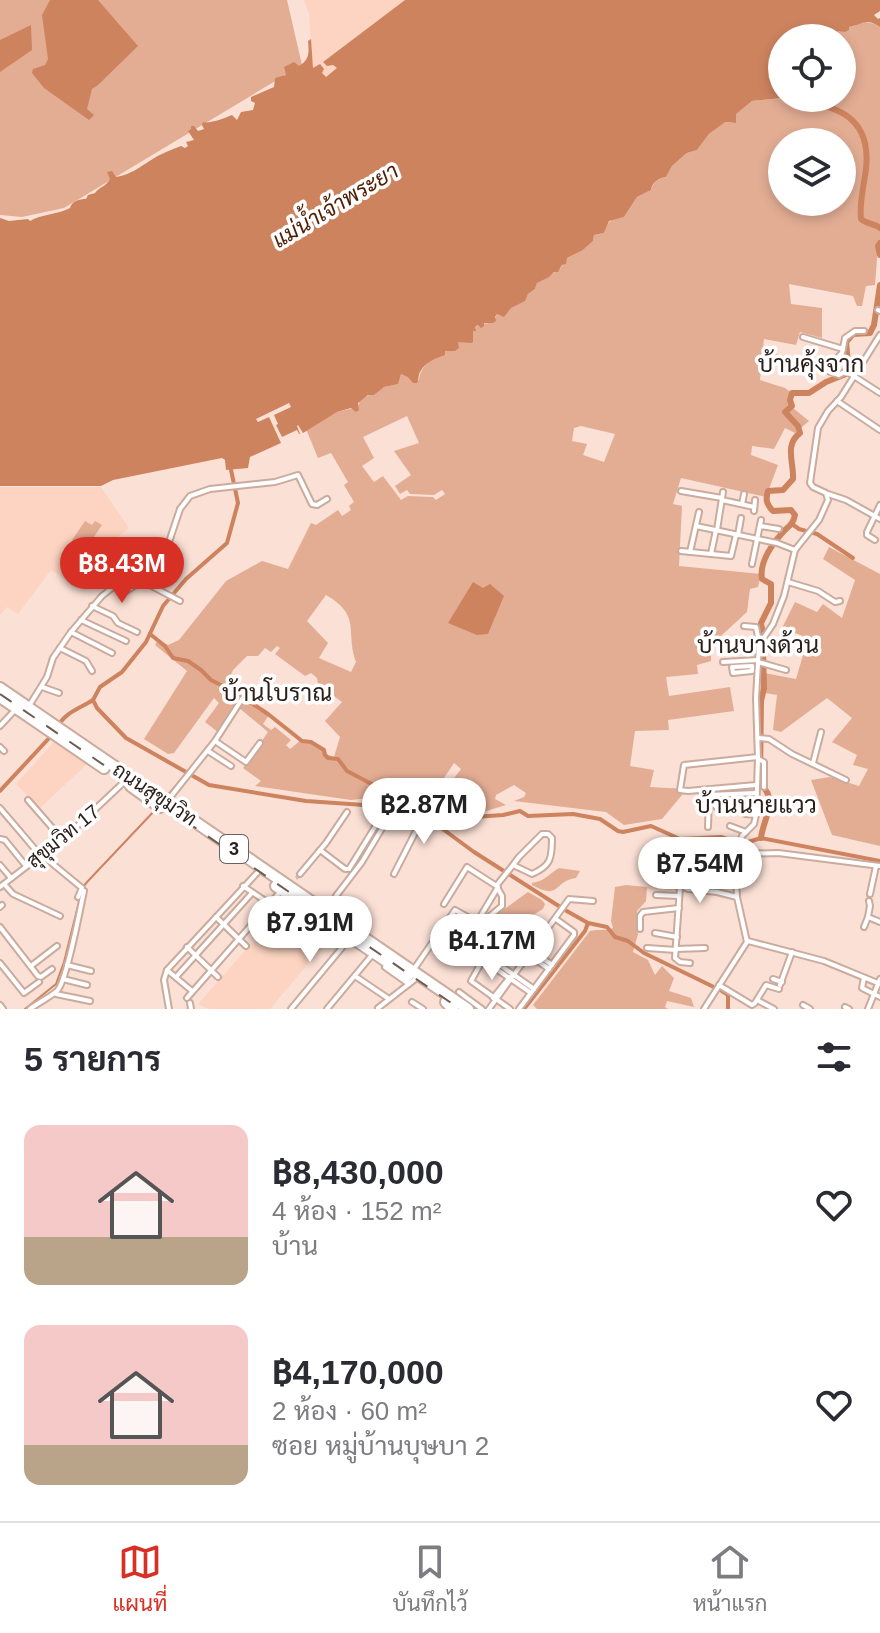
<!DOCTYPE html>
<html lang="th">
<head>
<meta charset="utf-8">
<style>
  :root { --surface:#fff; --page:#f2f2f3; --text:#2b2b33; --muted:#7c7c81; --line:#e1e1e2; --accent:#d93025 }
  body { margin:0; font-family:Helvetica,Sarabun,sans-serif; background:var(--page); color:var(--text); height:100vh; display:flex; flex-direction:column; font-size:30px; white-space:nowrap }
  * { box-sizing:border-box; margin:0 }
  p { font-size:26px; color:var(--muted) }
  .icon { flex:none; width:44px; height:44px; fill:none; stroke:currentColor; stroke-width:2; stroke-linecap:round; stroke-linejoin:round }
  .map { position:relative; height:1009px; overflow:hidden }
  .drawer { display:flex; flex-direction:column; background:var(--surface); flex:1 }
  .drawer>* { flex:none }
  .buttons { position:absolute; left:768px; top:24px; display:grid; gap:16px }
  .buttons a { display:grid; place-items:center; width:88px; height:88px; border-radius:50%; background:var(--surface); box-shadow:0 4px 12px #0003; font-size:40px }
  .price { position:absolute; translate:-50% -68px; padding:0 18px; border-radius:28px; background:#fff; color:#222; font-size:26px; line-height:52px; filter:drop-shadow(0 2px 4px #0008) }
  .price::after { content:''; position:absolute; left:50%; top:48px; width:24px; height:18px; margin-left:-12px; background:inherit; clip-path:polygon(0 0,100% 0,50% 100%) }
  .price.active { background:var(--accent); color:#fff }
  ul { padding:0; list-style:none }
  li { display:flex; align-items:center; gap:24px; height:200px; padding:0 24px }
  li span { display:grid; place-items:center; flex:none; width:224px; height:160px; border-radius:16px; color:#555 }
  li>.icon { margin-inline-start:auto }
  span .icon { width:96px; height:96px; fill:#fffc; stroke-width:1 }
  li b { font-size:34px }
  h2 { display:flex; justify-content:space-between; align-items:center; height:96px; padding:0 24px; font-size:34px }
  .dock { display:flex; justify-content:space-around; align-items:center; height:112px; border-top:2px solid var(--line); background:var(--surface); font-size:22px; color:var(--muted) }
  .dock a { display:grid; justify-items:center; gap:4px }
  .dock .active { color:var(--accent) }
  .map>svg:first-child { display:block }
  .built { fill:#fcd4c1 }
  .green { fill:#e3ad94; fill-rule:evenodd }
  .water { fill:#ce835f }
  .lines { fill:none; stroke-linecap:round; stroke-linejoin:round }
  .stream { stroke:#ce835f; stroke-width:2 }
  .canal { stroke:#ce835f; stroke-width:4 }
  .river { stroke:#ce835f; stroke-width:6 }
  .street-tunnel { stroke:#d1b9b0; stroke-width:4; stroke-dasharray:4 2; stroke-linecap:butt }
  .street-casing { stroke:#cbab9d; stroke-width:8 }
  .highway-casing { stroke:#cbab9d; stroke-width:14 }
  .street { stroke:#fff; stroke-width:4 }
  .highway { stroke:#fff; stroke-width:10 }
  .rail { stroke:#6c5c55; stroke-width:2; stroke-dasharray:14 14; stroke-linecap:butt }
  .labels { text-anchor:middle; stroke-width:7; stroke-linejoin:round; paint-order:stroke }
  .shield { fill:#fff; stroke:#6b625f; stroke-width:2 }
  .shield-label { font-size:18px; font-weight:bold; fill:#2b1f1a }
  .street-label { font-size:20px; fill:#2b1f1a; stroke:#fff }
  .water-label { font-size:22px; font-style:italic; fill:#4e1e03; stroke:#fff }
  .quarter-label { font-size:24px; fill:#2b1f1a; stroke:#fff }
</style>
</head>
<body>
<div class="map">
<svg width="880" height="1009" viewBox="0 0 880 1009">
  <rect width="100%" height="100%" fill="#fbe0d5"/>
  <g class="built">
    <polygon points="304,0 405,0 324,61 333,64 337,69 325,77 322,73 313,69 309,14"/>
    <polygon points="0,487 101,487 129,528 65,578 65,579 51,570 18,614 7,607 0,615"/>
    <polygon points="57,739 90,761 40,808 16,784"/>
    <polygon points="650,844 679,848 678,891 647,889"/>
    <polygon points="289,901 334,933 270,1009 209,1009 198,1004"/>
  </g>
  <g class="green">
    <polygon points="0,0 287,0 302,65 64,208 22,217 0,215"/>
    <path d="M861,21L875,24L880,27V245L878,246L875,285L866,286L862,306H857L853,296L789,284L791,304L822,308V338L800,332L796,345L764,339L760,380L785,388L792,393L793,408L809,421L795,433L785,428L774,449L752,446L751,455L778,465L766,497L681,478L673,504L682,506L679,566L761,574L758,587L750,589L747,612L711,645V661L697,665L698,674L666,677L669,696L730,687L734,711L668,720L669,730L635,731L630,766L654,770L650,787L687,789L662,819L624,825L606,812L514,801L524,797L526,793L514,785L496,795L495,799L506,805L483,812L430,810L461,769L454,763L440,784L420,789L412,797L398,795L351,800L255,786L261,781L243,768L268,732L238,707L219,733L205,722L219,703L214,698L174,753L168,754L144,739L187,671L155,645L158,640L168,645L179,640L226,581L262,561L288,569L311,523L316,525L338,510L342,516L351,510L349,506L354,502L344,485L348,482L331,453L318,458L306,429L337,412L358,407L360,400L384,387L397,384L401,374L419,380C421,361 442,352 458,346V342L471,339C471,325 481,323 493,323L497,314L504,316L510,308L524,301L528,294L535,289L537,283L560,269L567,258L583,250L593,241L594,235L604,233C609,219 610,220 624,217L637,197L651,190C653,182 659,178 666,177L672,166L687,153L697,150L709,134L724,122L735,123V114L752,101L783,98H842V38H829L836,36L838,30L845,32L848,27L854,26ZM782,142H842V202H782ZM407,416L419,443L394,451L411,475L395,486L400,494L407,490L410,494L434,495L442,490L445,494L436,500L433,497L408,496L401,500L383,476L374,482L362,466L374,458L363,437ZM581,426L615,434L604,462L583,455L587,444L572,441L574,428ZM326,595C362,616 345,631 356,662L351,672L319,658L328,643L307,621ZM277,646L280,648L275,654L305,676L311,673L317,678L318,685L332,692L331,694L342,702L325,721L340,737L334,757L326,754L319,745L307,740L305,742L301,740L290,749L286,745L291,740L275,727L271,730L263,724L269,715L242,698L244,695L227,685L233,670L247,656H258L265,648L271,652Z"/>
    <polygon points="85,521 92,525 95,521 102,525 85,550 72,540"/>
    <polygon points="829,547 880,574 880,846 832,835 811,780 830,777 859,786 868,769 853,765 857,755 832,742 852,718 827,698 781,732 773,730 777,695 765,693 764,673 796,679 808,638 782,628 795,602 817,612 823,604 842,618 855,580 823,559"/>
    <path d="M559,868L580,871L576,878C553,881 561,901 532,885V883C545,881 549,874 559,868Z"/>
    <path d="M626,885L647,887L646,901L637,911L638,934L633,952L648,960L655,975L662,966L674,978L669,991L691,998L694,1007L667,1001L665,1007L668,1009H537L533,1005L590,931C598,929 606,931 613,928L611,921L615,887Z"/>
    <path d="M528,892L542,900L545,904L543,909L493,939L484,932C478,937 464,947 457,948L458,943Z"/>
  </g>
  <g class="water">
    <polygon points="50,0 98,0 138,46 98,85 92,89 87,109 94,115 89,120 44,88 32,73 33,69 45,65 48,59 42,15"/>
    <path d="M405,0H880V11L874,15L878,19L880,18V27C864,17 863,25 849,27V30L845,32L838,31L835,36L829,38H782V79L776,90L782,94V98L752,101L736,114V123L725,122L709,134L697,150L687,153L680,159L672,166L666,177C659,178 652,182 651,190L637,197L624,217L609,221L604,233L594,235L593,241L583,250L567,258L566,264L562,265L558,272H554L549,277L537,283L535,289L528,294L525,301L511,308L504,317L497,314L495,317L496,321L493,323H484V326L481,328L478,325L475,327L476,331H473V342L471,343L458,342L459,348L455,351H445V355C436,358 425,362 420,372C418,375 419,380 417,383H413L408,377L401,374L398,384L384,387L374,395H368L358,403L359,410L356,412L351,408L337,412L303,433L298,425L297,426L300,434H299L297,430L282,437L276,425L278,424L274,415L291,407L289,403L256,419L258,422L269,417L281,443L250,457L248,468L226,470L225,460L222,458L113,480L101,486H0V218L9,221L28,219L30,221C41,214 57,215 70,208C72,201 79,199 86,199L88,195L95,193C99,187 107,186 110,179L107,172L112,171L116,177C130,175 140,167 151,160C160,154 171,150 181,146L185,148L188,146L186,142L194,140L188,131L191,129V126H194L198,131L204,129L202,125L203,122C210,124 225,118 232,115L237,120L241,112L253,110L255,103L251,101V97L274,87L275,78L286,75L284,67L294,62L299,66C310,60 309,51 308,41L311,39L313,68L320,64L324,69L322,73L326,77L337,68L333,65L327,66L323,62Z"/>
    <polygon points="31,25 32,50 0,72 0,40"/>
    <polygon points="473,582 483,588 490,584 504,596 488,634 477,635 448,623"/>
  </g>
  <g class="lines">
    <g class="stream">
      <polyline points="167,796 186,774"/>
      <polyline points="82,888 88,881 157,808"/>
      <polyline points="25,1009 56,984 64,962 80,898"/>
    </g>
    <g class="canal">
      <polyline points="230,465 238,503 227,543 186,579 163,606 146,642 122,672 100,687 93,700 97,708 126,738 209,785 306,801 364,805 397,804 431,815 474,817 503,815 520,811 528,816 573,814 600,819 618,831 623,832 651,826 680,839 721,837 742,844 761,838 880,861"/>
      <polyline points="792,524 799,529 817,534 853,558"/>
      <polyline points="150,634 165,646 173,658 188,661 201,670 211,680 235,692 268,714 302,741 311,742 324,750 325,755 328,758 338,759 347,771 385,791 397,804"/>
      <path d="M60,723C67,712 82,707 93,700"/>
      <polyline points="0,791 51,736"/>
      <polyline points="423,814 433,824 440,827 474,852 565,910 588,923 607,927 615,937 628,941 644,953 722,991 728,995 728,1009"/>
      <polyline points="524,1009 585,931 588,923"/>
    </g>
    <g class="river">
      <path d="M789,98C833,106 872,113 866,169C864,186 859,202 861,219C868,225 874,223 880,228"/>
      <polyline points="880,243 878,246 880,255"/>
      <path d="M761,838C763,819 779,800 761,785L760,777L761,701L764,688L763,649L765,645L761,623L771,603V584L762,579C759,562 773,543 784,531C790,525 793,524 795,515L791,510L773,511C767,505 765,500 768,491L783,490L793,479C794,462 784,445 800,433L798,426L785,412L792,406L790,400L792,393H809L826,382L846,374L848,363L846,342L853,334L870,333L874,325L880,285"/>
    </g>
    <g class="street-tunnel">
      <polyline points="296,878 298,877"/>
      <polyline points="331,902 332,900"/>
    </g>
    <defs>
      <g id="street">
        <polyline points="878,310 880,311"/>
        <polyline points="803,337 843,349"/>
        <polyline points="770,357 817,367 839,375 846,371 880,393"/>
        <polyline points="832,371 835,360 842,353 845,338 855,331 864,331"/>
        <polyline points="837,401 880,430"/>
        <polyline points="681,491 722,498"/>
        <polyline points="828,494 846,500 880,519"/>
        <polyline points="722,500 754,507"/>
        <polyline points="742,504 744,494"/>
        <polyline points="754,511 755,500"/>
        <polyline points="696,526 777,543 795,550"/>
        <polyline points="760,526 779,529"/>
        <polyline points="717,530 723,492"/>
        <polyline points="738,535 741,518"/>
        <polyline points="875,540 867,535 867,532 880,505"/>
        <polyline points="681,551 731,556 736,535"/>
        <polyline points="690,552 699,512"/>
        <polyline points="711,554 716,530"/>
        <polyline points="98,561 116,584"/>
        <polyline points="752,564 761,520"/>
        <polyline points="119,582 126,591 142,581 180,601"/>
        <polyline points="788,582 818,591 835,602 840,601"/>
        <polyline points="92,606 113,616 118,623 137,632"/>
        <polyline points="81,620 126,641"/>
        <polyline points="744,626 756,627 759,642"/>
        <polyline points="71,632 112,653"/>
        <polyline points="60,648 86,661 92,671"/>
        <polyline points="723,662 758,660"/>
        <polyline points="758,662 786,670"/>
        <polyline points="732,667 733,673 752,671 752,666"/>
        <polyline points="733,667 752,666"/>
        <polyline points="42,687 59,693"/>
        <polyline points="29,706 47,677 53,658 71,632 102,596 169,542 180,509 190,496 210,489 275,482 298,475 312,504 317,505 327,499"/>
        <polyline points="0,726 15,710"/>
        <polyline points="758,738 769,739 792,754 846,780"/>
        <polyline points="215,741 246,762 260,743"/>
        <polyline points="0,747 4,751"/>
        <polyline points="208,751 231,766"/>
        <polyline points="758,759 764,762 764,787"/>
        <polyline points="813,763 821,732"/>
        <polyline points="756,785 688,791 680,790 684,765 758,757"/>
        <polyline points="28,800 62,839"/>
        <polyline points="168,800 215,741 242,699"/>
        <polyline points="716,807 729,812 741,811 745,814 756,815"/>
        <polyline points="0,808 40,855"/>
        <polyline points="730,826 746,832"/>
        <polyline points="708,827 709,795 756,793"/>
        <polyline points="0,839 5,840 26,866"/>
        <polyline points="680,848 676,884 688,889 717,892 737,897"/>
        <polyline points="320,850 345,869 349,869 378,822 370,815"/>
        <polyline points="736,854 778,853 880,866"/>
        <polyline points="42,855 82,888 78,897"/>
        <polyline points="0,865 11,878"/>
        <polyline points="300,874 326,843 347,812"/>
        <polyline points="4,884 13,894 60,916"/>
        <path d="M497,885L513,865L532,874C551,866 552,858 552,838L548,834H542L519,857L513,865"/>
        <polyline points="243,886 270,904"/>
        <polyline points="0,887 71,832 124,782"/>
        <polyline points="680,887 675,958 680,962 690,963"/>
        <polyline points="870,894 876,866"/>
        <polyline points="656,895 679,896"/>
        <polyline points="336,896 362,862 387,820 391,817 416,824 418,827 394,874"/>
        <polyline points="869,901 870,906 868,917 880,922"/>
        <polyline points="0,907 2,905"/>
        <polyline points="216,917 246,946"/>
        <polyline points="529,918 547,931"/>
        <polyline points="477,922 486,919 502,906 502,896 498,889"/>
        <polyline points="0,927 38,976 41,977 52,969"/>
        <polyline points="864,927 868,917"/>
        <polyline points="640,929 640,916 643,912 679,908"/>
        <polyline points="655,933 677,937"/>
        <polyline points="748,941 824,961 880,984"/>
        <polyline points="187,947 218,977"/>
        <polyline points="647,948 676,950"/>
        <polyline points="676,949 705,948"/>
        <polyline points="488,950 486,953 487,956 534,989"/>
        <polyline points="0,963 24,993 39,982"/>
        <polyline points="67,965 91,971"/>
        <polyline points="31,966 57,946"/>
        <polyline points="385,967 409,984"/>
        <polyline points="414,969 455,910 477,922 498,887 467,867 444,904"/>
        <polyline points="549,969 507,940 506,935 510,935 552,965"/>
        <polyline points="167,970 192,991"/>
        <polyline points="355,976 389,999"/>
        <polyline points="176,977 252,893"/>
        <polyline points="864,978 862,988 880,997"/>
        <polyline points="63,979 87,985"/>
        <polyline points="773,979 782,982"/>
        <polyline points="719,985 752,1005 755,1003 766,985 779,989"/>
        <polyline points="780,985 792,952"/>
        <polyline points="459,992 482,1009"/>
        <polyline points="56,994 90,1001"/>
        <polyline points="187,998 281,891"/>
        <polyline points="493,998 510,977"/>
        <polyline points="757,1000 774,1009"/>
        <polyline points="412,1002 423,1009"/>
        <polyline points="190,1003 191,1009"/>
        <polyline points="0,1005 3,1009"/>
        <polyline points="803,1005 810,1009"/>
        <polyline points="845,1007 849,1009"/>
        <polyline points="378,1008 414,980"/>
        <path d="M30,1009C38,1003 50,997 57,991C67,981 80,909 84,891"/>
        <polyline points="169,1009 164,980 167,970 257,873"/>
        <polyline points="291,1009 350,938"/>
        <polyline points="327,1009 372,955"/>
        <polyline points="489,1009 569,899 593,901"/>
        <polyline points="510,1009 471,981 481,963 486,962 531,993"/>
        <polyline points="519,1009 574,935 574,932 556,919"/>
        <polyline points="704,1009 747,942 737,897 735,862 736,854 742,836 754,824 756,815 758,759 756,698 759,645 773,624 784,596 795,550 819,520 828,500 826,493 813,487 810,483 818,428 828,411 841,397 880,335"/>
        <polyline points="868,1009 880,979"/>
      </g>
      <g id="highway">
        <polyline points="0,688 468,1009"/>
        <polyline points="0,697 104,768"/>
        <polyline points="131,786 160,807"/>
        <polyline points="276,886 408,976"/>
        <polyline points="446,1002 453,1009"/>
      </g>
    </defs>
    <use href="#street" class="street-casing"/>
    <use href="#highway" class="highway-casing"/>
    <use href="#street" class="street"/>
    <use href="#highway" class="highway"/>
    <polyline class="rail" points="0,694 460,1009"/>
  </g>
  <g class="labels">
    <rect class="shield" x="220" y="835" width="28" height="28" rx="6"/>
    <g class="shield-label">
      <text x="234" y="855">3</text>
    </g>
    <g class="street-label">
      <text transform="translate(155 794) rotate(34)" y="7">ถนนสุขุมวิท</text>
      <text transform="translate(63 836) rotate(-39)" y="7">สุขุมวิท 17</text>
    </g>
    <g class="water-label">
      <text transform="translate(335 205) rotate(-31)" y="8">แม่น้ำเจ้าพระยา</text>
    </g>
    <g class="quarter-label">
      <text x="811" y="372">บ้านคุ้งจาก</text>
      <text x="758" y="653">บ้านบางด้วน</text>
      <text x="277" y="701">บ้านโบราณ</text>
      <text x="756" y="813">บ้านนายแวว</text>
    </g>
  </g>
</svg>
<div class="buttons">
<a><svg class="icon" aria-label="locate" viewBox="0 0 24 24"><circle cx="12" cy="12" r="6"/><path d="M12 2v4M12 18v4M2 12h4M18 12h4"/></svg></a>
<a><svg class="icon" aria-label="layers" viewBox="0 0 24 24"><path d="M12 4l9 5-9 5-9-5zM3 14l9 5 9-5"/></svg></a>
</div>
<b class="price active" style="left:122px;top:605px">฿8.43M</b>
<b class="price" style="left:424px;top:846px">฿2.87M</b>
<b class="price" style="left:700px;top:905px">฿7.54M</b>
<b class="price" style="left:310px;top:964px">฿7.91M</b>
<b class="price" style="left:492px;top:982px">฿4.17M</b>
</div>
<section class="drawer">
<h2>5 รายการ<svg class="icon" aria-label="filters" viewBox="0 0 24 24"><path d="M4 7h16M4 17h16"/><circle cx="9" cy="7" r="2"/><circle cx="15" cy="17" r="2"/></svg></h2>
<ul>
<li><span style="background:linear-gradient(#f6c9c9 70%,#b9a48a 0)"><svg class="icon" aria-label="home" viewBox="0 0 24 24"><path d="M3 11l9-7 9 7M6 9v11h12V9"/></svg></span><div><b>฿8,430,000</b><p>4 ห้อง · 152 m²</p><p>บ้าน</p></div><svg class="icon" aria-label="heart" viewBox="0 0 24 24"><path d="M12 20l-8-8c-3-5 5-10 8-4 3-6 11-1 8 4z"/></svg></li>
<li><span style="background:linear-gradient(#f6c9c9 75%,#b9a48a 0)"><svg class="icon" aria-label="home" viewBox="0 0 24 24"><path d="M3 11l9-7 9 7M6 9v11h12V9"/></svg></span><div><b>฿4,170,000</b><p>2 ห้อง · 60 m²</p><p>ซอย หมู่บ้านบุษบา 2</p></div><svg class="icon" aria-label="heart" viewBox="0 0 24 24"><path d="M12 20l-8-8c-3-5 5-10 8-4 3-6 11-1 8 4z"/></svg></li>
</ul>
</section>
<nav class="dock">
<a class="active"><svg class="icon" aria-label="map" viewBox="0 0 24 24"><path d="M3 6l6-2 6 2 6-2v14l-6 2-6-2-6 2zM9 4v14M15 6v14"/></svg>แผนที่</a>
<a><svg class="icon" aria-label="saved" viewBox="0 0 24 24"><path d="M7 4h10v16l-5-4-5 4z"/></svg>บันทึกไว้</a>
<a><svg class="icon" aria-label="home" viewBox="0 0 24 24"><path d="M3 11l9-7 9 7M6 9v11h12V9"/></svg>หน้าแรก</a>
</nav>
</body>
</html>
